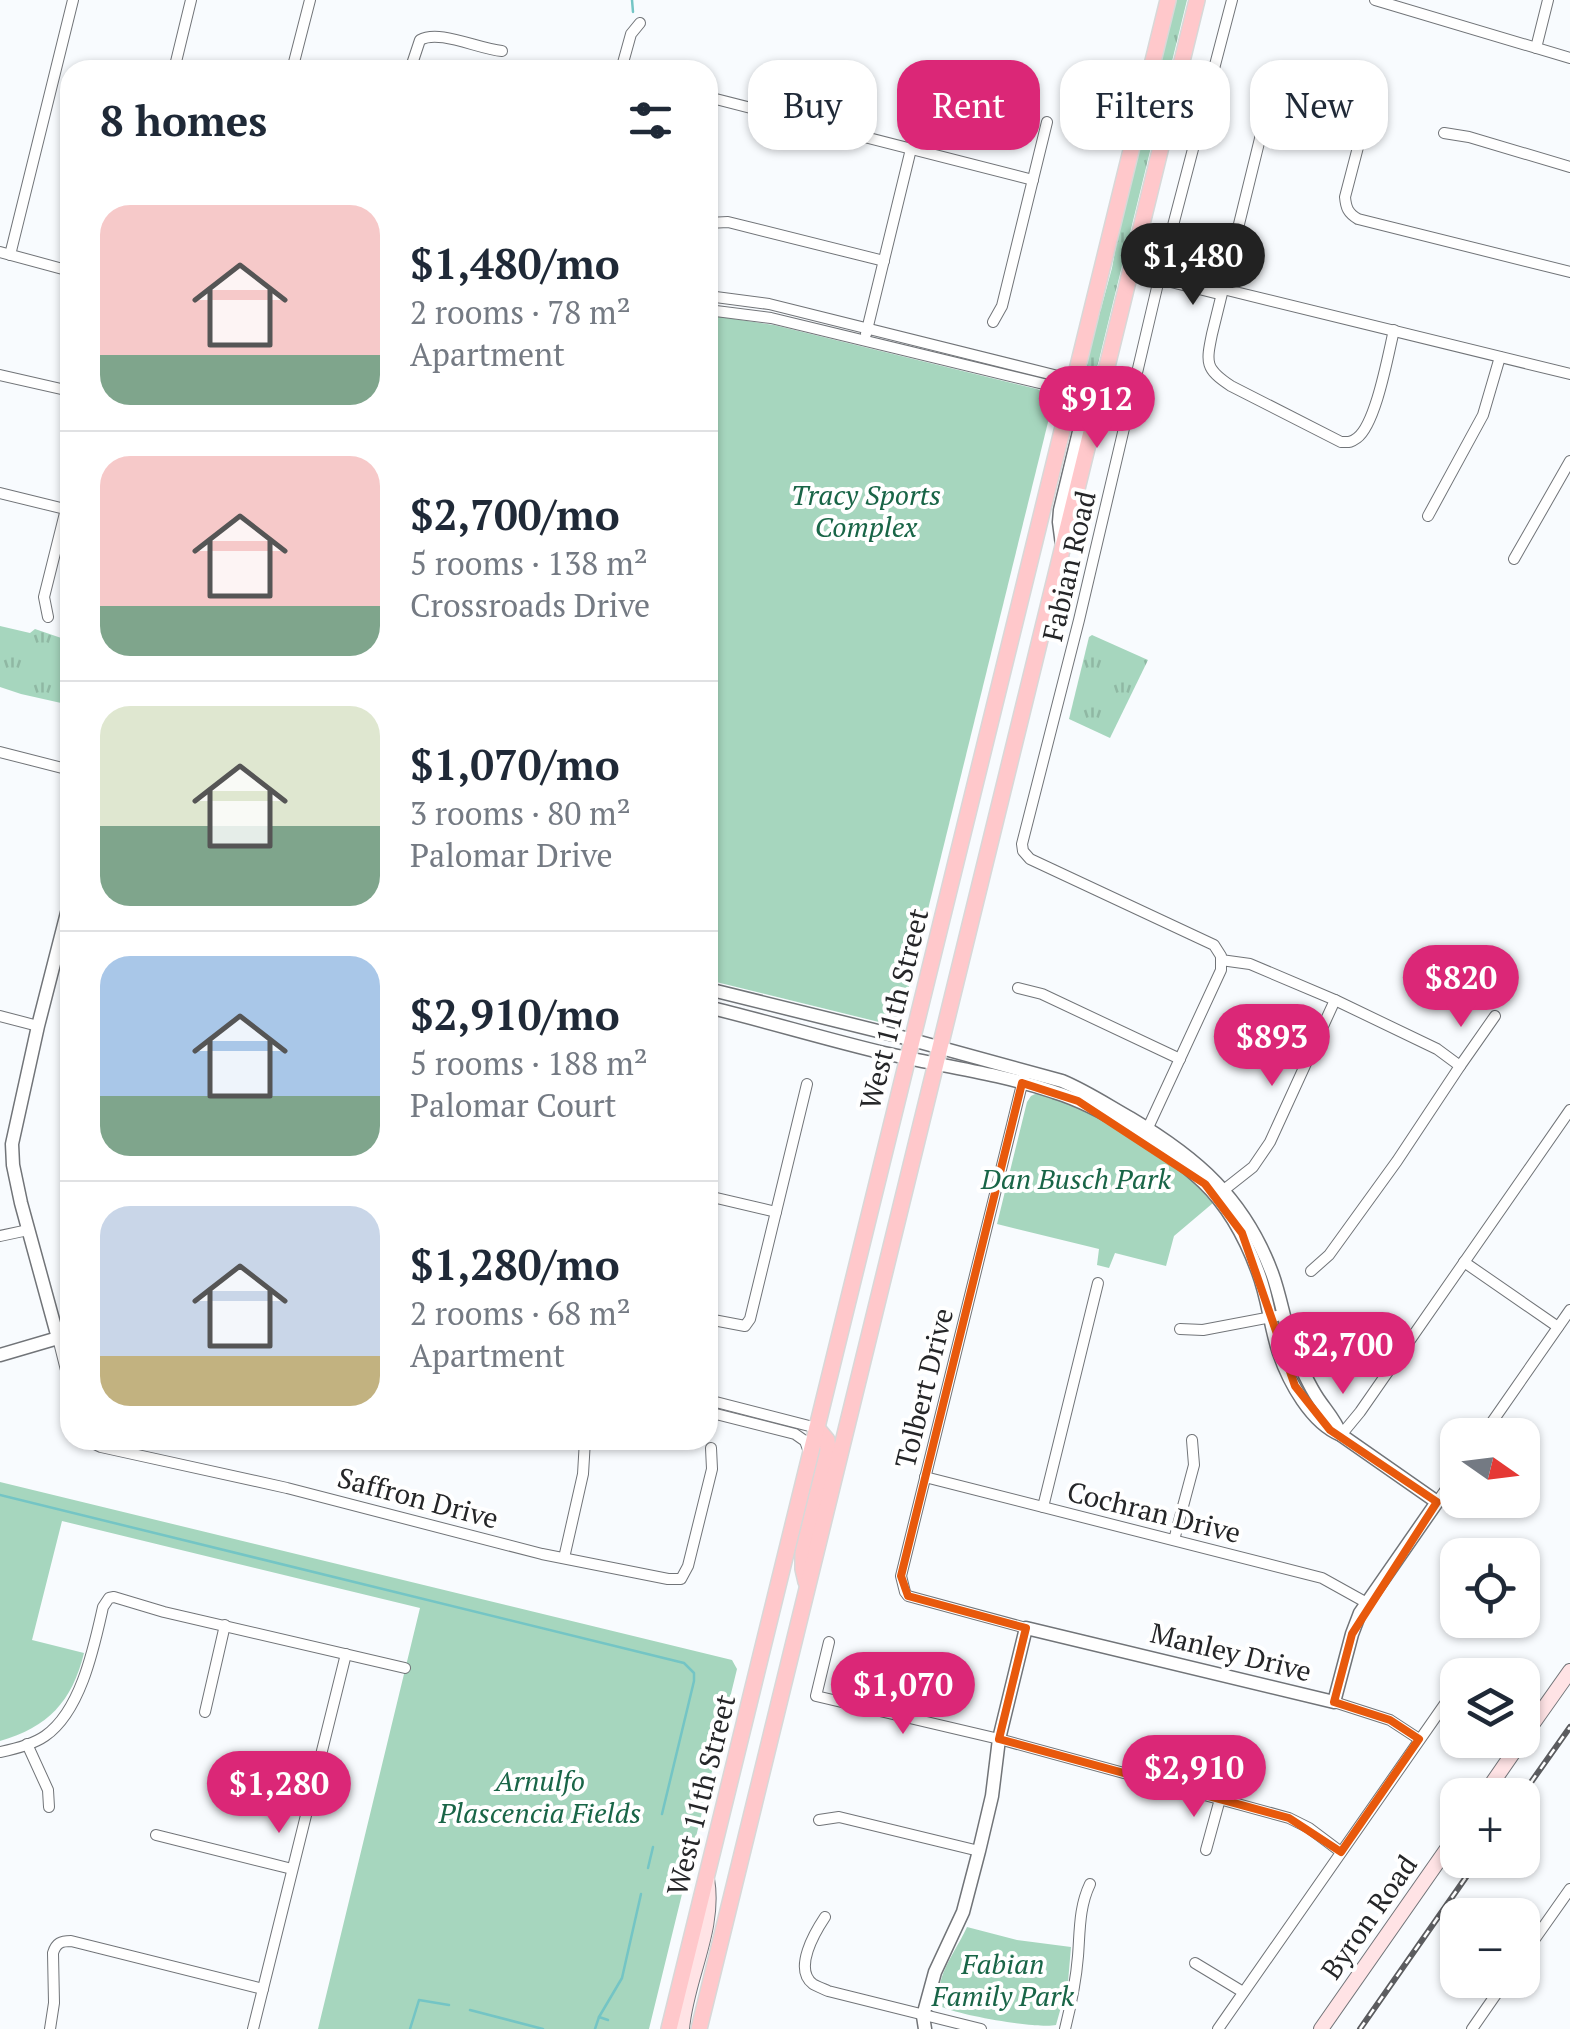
<!DOCTYPE html>
<html lang="en">
<head>
<meta charset="utf-8">
<style>
  :root { --surface:#fff; --page:#f6f6f7; --text:#1f2937; --muted:#747a83; --line:#e0e1e3; --accent:#db2777 }
  body { margin:0; font-family:"PT Serif",serif; background:var(--page); color:var(--text); height:100vh; display:flex; flex-direction:column; font-size:38px; white-space:nowrap }
  * { box-sizing:border-box; margin:0 }
  p { font-size:32px; color:var(--muted) }
  .icon { flex:none; width:55px; height:55px; fill:none; stroke:currentColor; stroke-width:2; stroke-linecap:round; stroke-linejoin:round }
  .map { position:relative; flex:1; overflow:hidden }
  .drawer { position:absolute; left:60px; top:60px; width:658px; height:1390px; display:flex; flex-direction:column; background:var(--surface); border-radius:30px; box-shadow:0 2px 8px #0004 }
  .drawer>* { flex:none }
  .guide { position:absolute; left:748px; top:60px; width:672px; height:90px; display:flex; gap:20px }
  .needle { width:65px; rotate:104deg }
  .fabs { position:absolute; left:1440px; top:1418px; display:grid; gap:20px }
  .fabs a { display:grid; place-items:center; width:100px; height:100px; border-radius:20px; background:var(--surface); box-shadow:0 2px 8px #0004; font-size:50px }
  .price { position:absolute; translate:-50% -85px; padding:0 22px; border-radius:35px; background:var(--accent); color:#fff; font-size:32px; line-height:65px; filter:drop-shadow(0 2px 5px #0008) }
  .price::after { content:''; position:absolute; left:50%; top:60px; width:30px; height:22px; margin-left:-15px; background:inherit; clip-path:polygon(0 0,100% 0,50% 100%) }
  .price.current { background:#222; color:#fff }
  ul { padding:0; list-style:none }
  li { display:flex; align-items:center; gap:30px; height:250px; padding:0 40px }
  li+li { border-top:2px solid var(--line) }
  li span { display:grid; place-items:center; flex:none; width:280px; height:200px; border-radius:30px; color:#555 }
  li>.icon { margin-inline-start:auto }
  span .icon { width:120px; height:120px; fill:#fffc; stroke-width:1 }
  li b { font-size:42px }
  h2 { display:flex; justify-content:space-between; align-items:center; height:120px; padding:0 40px; font-size:42px }
  .pill { padding:0 35px; border-radius:30px; background:var(--surface); box-shadow:0 2px 8px #0004; font-size:35px; line-height:90px }
  .pill.current { background:var(--accent); color:#fff }
  .map>svg:first-child { display:block }
  .grass { fill:url(#grass-tufts) }
  .wetland { fill:url(#wetland-marsh) }
  .green { fill:#a6d6be }
  .water { fill:url(#water-ripples) }
  .lines { fill:none; stroke-linecap:round; stroke-linejoin:round }
  .stream { stroke:#74c5c5; stroke-width:2.5 }
  .minor-casing { stroke:#717478; stroke-width:12 }
  .tertiary-casing { stroke:#717478; stroke-width:15 }
  .secondary-casing { stroke:#717478; stroke-width:16 }
  .primary-casing { stroke:#d8d8d8; stroke-width:18 }
  .minor { stroke:#fff; stroke-width:10 }
  .tertiary { stroke:#fff; stroke-width:12 }
  .secondary { stroke:#ffe3e5; stroke-width:14 }
  .primary { stroke:#ffc8cb; stroke-width:15 }
  .rail-casing { stroke:#5b5c5f; stroke-width:6 }
  .rail { stroke:#fff; stroke-width:2.5; stroke-dasharray:8; stroke-linecap:butt }
  .marked { fill:none; stroke:#e8590c; stroke-width:8; stroke-linejoin:round }
  .labels { text-anchor:middle; stroke-width:8; stroke-linejoin:round; paint-order:stroke }
  .park-label { font-size:28px; font-style:italic; fill:#196547; stroke:#fff }
  .street-label { font-size:28px; fill:#252628; stroke:#fff }
</style>
</head>
<body>
<div class="map">
<svg width="1570" height="2029" viewBox="0 0 1570 2029">
  <defs>
    <pattern id="grass-tufts" width="24" height="20" patternUnits="userSpaceOnUse" patternTransform="scale(2.5)"><rect width="24" height="20" fill="#a6d6be"/><path d="M3 7l-1-3M5 7V3M7 7l1-3M15 17l-1-3M17 17v-4M19 17l1-3" fill="none" stroke="#8fb8a3"/></pattern>
    <pattern id="wetland-marsh" width="20" height="14" patternUnits="userSpaceOnUse" patternTransform="scale(2.5)"><rect width="20" height="14" fill="#a6d6be"/><path d="M1 5h8M5 5V1M11 12h8M15 12V8" fill="none" stroke="#8fb8a3"/></pattern>
    <pattern id="water-ripples" width="26" height="14" patternUnits="userSpaceOnUse" patternTransform="scale(2.5)"><rect width="26" height="14" fill="#74c5c5"/><path d="M2 4q2-2 4 0t4 0M15 11q2-2 4 0t4 0" fill="none" stroke="#64a9a9"/></pattern>
  </defs>
  <rect width="100%" height="100%" fill="#f8fbfe"/>
  <g class="grass">
    <polygon points="1176,0 1187,0 1099,360 1096,370 1091,372 1086,368 1087,360 1112,268 1118,235"/>
    <polygon points="0,626 30,633 35,629 70,641 70,705 21,694 0,687"/>
    <polygon points="1092,635 1148,660 1110,738 1069,719 1089,637"/>
  </g>
  <polygon class="wetland" points="1091,67 1128,73 1111,136 1063,125 1074,80"/>
  <g class="green">
    <path d="M708,315L774,325L1037,389C1047,393 1052,399 1051,410L902,1015L893,1022L883,1023L708,980Z"/>
    <path d="M1037,1093C1074,1099 1150,1146 1180,1170C1192,1180 1202,1192 1213,1203L1174,1236L1166,1266L1115,1253L1109,1268L1097,1265L1099,1249L997,1224L1027,1102L1031,1096Z"/>
    <path d="M0,1482L732,1660L737,1669L649,2029H318L420,1608L62,1521L32,1640L84,1653C72,1702 48,1727 0,1741Z"/>
    <path d="M967,1927L1017,1940L1071,1947L1068,1982L1056,2025C1038,2029 963,2016 942,2007C930,1982 957,1950 967,1927Z"/>
  </g>
  <polygon class="water" points="1100,80 1106,80 1113,86 1110,118 1108,123 1101,126 1084,120 1082,111 1092,84"/>
  <g class="lines">
    <g class="stream">
      <polyline points="632,0 633,12"/>
      <polyline points="0,1495 684,1663 694,1673 694,1681 662,1814"/>
      <polyline points="648,1868 653,1847"/>
      <polyline points="470,2010 543,2029"/>
      <polyline points="599,2017 622,1978 641,1894"/>
      <polyline points="410,2029 419,2000 449,2005"/>
      <polyline points="595,2029 599,2017 608,2020"/>
    </g>
    <defs>
      <g id="minor">
        <polyline points="1375,0 1570,58"/>
        <polyline points="1536,48 1548,0"/>
        <polyline points="174,70 191,0"/>
        <polyline points="292,70 310,0"/>
        <path d="M410,70L420,40C439,29 478,49 502,51"/>
        <polyline points="621,70 631,34 640,23"/>
        <polyline points="708,97 1033,180"/>
        <polyline points="1444,133 1469,137 1570,167"/>
        <polyline points="708,223 728,222 884,261"/>
        <polyline points="0,252 70,271"/>
        <polyline points="10,255 73,0"/>
        <polyline points="1162,266 1218,281 1223,289"/>
        <polyline points="1159,279 1215,293 1223,289 1570,374"/>
        <polyline points="708,296 769,304 1074,380"/>
        <polyline points="708,310 771,318 1052,386 1062,395 1067,406"/>
        <polyline points="993,322 1002,306 1047,122"/>
        <path d="M1394,330C1388,355 1376,424 1357,438C1350,443 1349,442 1341,442L1231,386C1205,369 1206,363 1212,334L1268,106L1273,94L1280,89L1294,86L1348,103L1361,113L1363,128L1345,197C1346,208 1348,213 1358,219L1570,272"/>
        <polyline points="866,334 911,149"/>
        <polyline points="0,375 70,391"/>
        <polyline points="0,493 69,510"/>
        <polyline points="1428,516 1483,415 1500,357"/>
        <polyline points="1514,559 1570,461"/>
        <polyline points="48,617 44,597 66,509"/>
        <polyline points="0,752 70,770"/>
        <polyline points="1221,960 1250,964 1335,1000 1437,1049 1460,1066 1397,1161 1329,1255 1311,1271"/>
        <polyline points="1018,988 1042,994 1180,1059"/>
        <polyline points="0,1016 38,1026"/>
        <polyline points="1460,1066 1495,1016"/>
        <polyline points="1024,1076 901,1576 905,1592 908,1596 1026,1628"/>
        <polyline points="1146,1132 1221,970 1221,956 1214,945 1030,859 1023,851 1022,844 1079,620 1159,279 1232,0"/>
        <polyline points="1220,1193 1253,1167 1270,1142 1335,1000"/>
        <polyline points="708,1196 776,1212"/>
        <polyline points="0,1236 28,1230"/>
        <polyline points="1464,1262 1558,1327"/>
        <polyline points="708,1319 745,1326 750,1319 807,1084"/>
        <polyline points="1180,1329 1203,1330 1277,1316"/>
        <polyline points="70,1336 58,1338 70,1386"/>
        <polyline points="708,1400 817,1428"/>
        <polyline points="708,1412 795,1434 805,1441 809,1452"/>
        <polyline points="1341,1435 1360,1412 1570,1110"/>
        <polyline points="1483,1435 1570,1310"/>
        <polyline points="86,1440 101,1447 287,1488 542,1554 668,1579 681,1579 688,1566 712,1469 711,1448"/>
        <polyline points="925,1477 1322,1578 1367,1603"/>
        <polyline points="1437,1502 1458,1472"/>
        <polyline points="1043,1507 1098,1283"/>
        <polyline points="1174,1540 1194,1465 1192,1440"/>
        <polyline points="564,1558 583,1474 585,1440"/>
        <polyline points="829,1642 816,1696 999,1739 1289,1818 1309,1828 1341,1852"/>
        <polyline points="1464,1675 1469,1668"/>
        <polyline points="1334,1702 1390,1720 1419,1739"/>
        <polyline points="205,1712 225,1625"/>
        <polyline points="27,1744 48,1790 49,1807"/>
        <path d="M0,1752C15,1749 32,1745 45,1736C81,1711 94,1647 103,1607L109,1598L114,1597L164,1612L405,1668"/>
        <polyline points="819,1820 839,1817 979,1851"/>
        <polyline points="156,1835 292,1869"/>
        <polyline points="1206,1850 1220,1799"/>
        <path d="M825,1917C815,1932 793,1969 813,1984C814,1985 826,1990 828,1991L981,2029"/>
        <polyline points="1522,1957 1570,1889"/>
        <polyline points="1195,1963 1243,1992"/>
        <path d="M50,2029L54,2003L53,1953C56,1943 61,1941 71,1941L263,1989"/>
        <polyline points="253,2029 346,1654"/>
        <path d="M1065,2029C1071,2005 1076,1981 1078,1956C1080,1930 1079,1907 1090,1884"/>
        <polyline points="1218,2029 1458,1685"/>
        <polyline points="1472,2029 1506,1980"/>
      </g>
      <g id="tertiary">
        <polyline points="1062,545 1059,522 1060,510 1083,415 1085,392 1074,380"/>
        <path d="M708,989L894,1035L1062,1081C1086,1091 1107,1105 1130,1118C1197,1158 1244,1198 1272,1273C1282,1300 1285,1329 1296,1355C1303,1372 1310,1388 1321,1403C1329,1414 1336,1422 1341,1435"/>
        <path d="M708,1007C766,1021 825,1039 884,1053C941,1066 998,1073 1054,1092C1100,1106 1168,1149 1203,1182C1228,1206 1246,1239 1258,1272C1268,1298 1270,1326 1279,1353C1289,1382 1311,1423 1341,1435L1437,1502L1360,1613L1352,1634L1334,1702L1026,1628L999,1739L992,1796L979,1851L963,1912L935,1972L923,2016L925,2029"/>
        <polyline points="0,1355 58,1338 21,1203 13,1165 12,1144 38,1026 70,901"/>
      </g>
      <g id="secondary">
        <polyline points="1522,1739 1570,1671"/>
        <polyline points="1484,1795 1522,1740"/>
        <path d="M682,2029C686,1979 716,1929 707,1879"/>
        <polyline points="1321,2029 1458,1833"/>
      </g>
      <g id="primary">
        <polyline points="806,1582 803,1569 803,1553 828,1451 827,1440 817,1428"/>
        <polyline points="669,2029 1168,0"/>
        <polyline points="699,2029 1197,0"/>
      </g>
    </defs>
    <use href="#minor" class="minor-casing"/>
    <use href="#tertiary" class="tertiary-casing"/>
    <use href="#secondary" class="secondary-casing"/>
    <use href="#primary" class="primary-casing"/>
    <use href="#minor" class="minor"/>
    <use href="#tertiary" class="tertiary"/>
    <use href="#secondary" class="secondary"/>
    <use href="#primary" class="primary"/>
    <defs>
      <g id="rail">
        <polyline points="1522,1795 1570,1727"/>
        <polyline points="1360,2029 1478,1860"/>
      </g>
    </defs>
    <use href="#rail" class="rail-casing"/>
    <use href="#rail" class="rail"/>
  </g>
  <path class="marked" d="M1022,1083L1078,1101L1205,1184L1242,1233L1295,1386L1330,1430L1437,1502L1352,1634L1334,1702L1390,1720L1419,1739L1341,1852L1289,1818L999,1739L1026,1628L908,1596L901,1576Z"/>
  <g class="labels">
    <g class="park-label">
      <text x="866" y="505">Tracy Sports<tspan x="866" dy="32">Complex</tspan></text>
      <text x="1076" y="1189">Dan Busch Park</text>
      <text x="540" y="1791">Arnulfo<tspan x="540" dy="32">Plascencia Fields</tspan></text>
      <text x="1003" y="1974">Fabian<tspan x="1003" dy="32">Family Park</tspan></text>
    </g>
    <g class="street-label">
      <text transform="translate(1069 566) rotate(-77)" y="10">Fabian Road</text>
      <text transform="translate(894 1009) rotate(-76)" y="10">West 11th Street</text>
      <text transform="translate(924 1388) rotate(-76)" y="10">Tolbert Drive</text>
      <text transform="translate(418 1498) rotate(15)" y="10">Saffron Drive</text>
      <text transform="translate(1154 1512) rotate(14)" y="10">Cochran Drive</text>
      <text transform="translate(1231 1652) rotate(14)" y="10">Manley Drive</text>
      <text transform="translate(701 1795) rotate(-76)" y="10">West 11th Street</text>
      <text transform="translate(1369 1917) rotate(-55)" y="10">Byron Road</text>
    </g>
  </g>
</svg>
<div class="fabs">
<a><svg class="needle" viewBox="-14 -14 28 28"><path d="M0-13l5 13h-10z" fill="#e53935"/><path d="M0 13l5-13h-10z" fill="#747a83"/></svg></a>
<a><svg class="icon" aria-label="locate" viewBox="0 0 24 24"><circle cx="12" cy="12" r="6"/><path d="M12 2v4M12 18v4M2 12h4M18 12h4"/></svg></a>
<a><svg class="icon" aria-label="layers" viewBox="0 0 24 24"><path d="M12 4l9 5-9 5-9-5zM3 14l9 5 9-5"/></svg></a>
<a>+</a>
<a>−</a>
</div>
<b class="price current" style="left:1193px;top:308px">$1,480</b>
<b class="price" style="left:1097px;top:451px">$912</b>
<b class="price" style="left:1461px;top:1030px">$820</b>
<b class="price" style="left:1272px;top:1089px">$893</b>
<b class="price" style="left:1343px;top:1397px">$2,700</b>
<b class="price" style="left:903px;top:1737px">$1,070</b>
<b class="price" style="left:1194px;top:1820px">$2,910</b>
<b class="price" style="left:279px;top:1836px">$1,280</b>
<div class="guide">
<a class="pill">Buy</a>
<a class="pill current">Rent</a>
<a class="pill">Filters</a>
<a class="pill">New</a>
</div>
<section class="drawer">
<h2>8 homes<svg class="icon" aria-label="filters" viewBox="0 0 24 24"><path d="M4 7h16M4 17h16"/><circle cx="9" cy="7" r="2"/><circle cx="15" cy="17" r="2"/></svg></h2>
<ul>
<li><span style="background:linear-gradient(#f6c9c9 75%,#7fa58c 0)"><svg class="icon" aria-label="home" viewBox="0 0 24 24"><path d="M3 11l9-7 9 7M6 9v11h12V9"/></svg></span><div><b>$1,480/mo</b><p>2 rooms · 78 m²</p><p>Apartment</p></div></li>
<li><span style="background:linear-gradient(#f6c9c9 75%,#7fa58c 0)"><svg class="icon" aria-label="home" viewBox="0 0 24 24"><path d="M3 11l9-7 9 7M6 9v11h12V9"/></svg></span><div><b>$2,700/mo</b><p>5 rooms · 138 m²</p><p>Crossroads Drive</p></div></li>
<li><span style="background:linear-gradient(#dfe7d0 60%,#7fa58c 0)"><svg class="icon" aria-label="home" viewBox="0 0 24 24"><path d="M3 11l9-7 9 7M6 9v11h12V9"/></svg></span><div><b>$1,070/mo</b><p>3 rooms · 80 m²</p><p>Palomar Drive</p></div></li>
<li><span style="background:linear-gradient(#a9c7e8 70%,#7fa58c 0)"><svg class="icon" aria-label="home" viewBox="0 0 24 24"><path d="M3 11l9-7 9 7M6 9v11h12V9"/></svg></span><div><b>$2,910/mo</b><p>5 rooms · 188 m²</p><p>Palomar Court</p></div></li>
<li><span style="background:linear-gradient(#c9d6e8 75%,#c2b280 0)"><svg class="icon" aria-label="home" viewBox="0 0 24 24"><path d="M3 11l9-7 9 7M6 9v11h12V9"/></svg></span><div><b>$1,280/mo</b><p>2 rooms · 68 m²</p><p>Apartment</p></div></li>
</ul>
</section>
</div>
</body>
</html>
